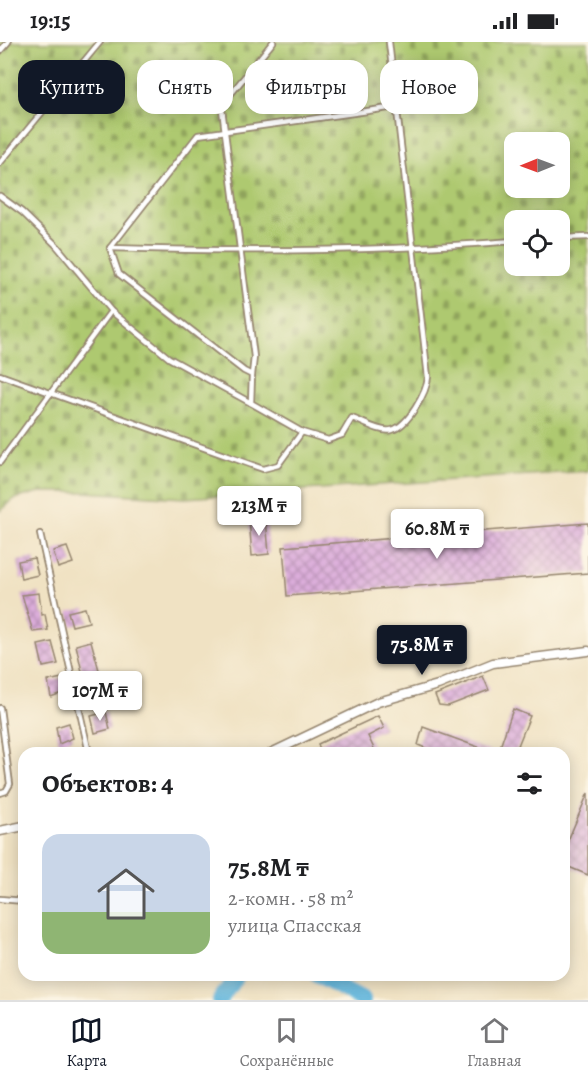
<!DOCTYPE html>
<html lang="ru">
<head>
<meta charset="utf-8">
<style>
  :root { --surface:#fff; --page:#f6f6f6; --text:#202124; --muted:#757577; --line:#e0e0e0; --accent:#111827 }
  body { margin:0; font-family:Alegreya,serif; background:var(--page); color:var(--text); height:100vh; display:flex; flex-direction:column; font-size:22px; white-space:nowrap }
  * { box-sizing:border-box; margin:0 }
  p { font-size:20px; color:var(--muted) }
  .icon { flex:none; width:33px; height:33px; fill:none; stroke:currentColor; stroke-width:2; stroke-linecap:round; stroke-linejoin:round }
  .map { position:relative; flex:1; overflow:hidden }
  .details { position:absolute; left:18px; top:705px; width:552px; height:234px; display:flex; flex-direction:column; background:var(--surface); border-radius:18px; box-shadow:0 3px 15px #0003 }
  .details>* { flex:none }
  .top-card { position:absolute; left:18px; top:18px; width:552px; height:54px; display:flex; gap:12px }
  .needle { width:39px; rotate:269deg }
  .controls { position:absolute; left:504px; top:90px; display:grid; gap:12px }
  .controls a { display:grid; place-items:center; width:66px; height:66px; border-radius:12px; background:var(--surface); box-shadow:0 3px 15px #0003; font-size:30px }
  .price { position:absolute; translate:-50% -51px; padding:0 14px; border-radius:6px; background:#fff; color:#222; font-size:20px; line-height:39px; filter:drop-shadow(0 2px 3px #0008) }
  .price::after { content:''; position:absolute; left:50%; top:36px; width:18px; height:14px; margin-left:-9px; background:inherit; clip-path:polygon(0 0,100% 0,50% 100%) }
  .price.current { background:var(--accent); color:#fff }
  ul { padding:0; list-style:none }
  li { display:flex; align-items:center; gap:18px; height:150px; padding:0 24px }
  li+li { border-top:2px solid var(--line) }
  li span { display:grid; place-items:center; flex:none; width:168px; height:120px; border-radius:18px; color:#555 }
  li>.icon { margin-inline-start:auto }
  span .icon { width:72px; height:72px; fill:#fffc; stroke-width:1 }
  li b { font-size:26px }
  h2 { display:flex; justify-content:space-between; align-items:center; height:72px; padding:0 24px; font-size:26px }
  .tag { padding:0 21px; border-radius:18px; background:var(--surface); box-shadow:0 3px 15px #0003; font-size:21px; line-height:54px }
  .tag.current { background:var(--accent); color:#fff }
  .status { display:flex; justify-content:space-between; align-items:center; height:42px; padding:0 30px; background:var(--surface); direction:ltr }
  .status svg { height:16px; fill:currentColor }
  .tabs { display:flex; justify-content:space-around; align-items:center; height:84px; border-top:2px solid var(--line); background:var(--surface); font-size:16px; color:var(--muted) }
  .tabs a { display:grid; justify-items:center; gap:3px }
  .tabs .current { color:var(--accent) }
  .map>svg:first-child { display:block }
  .cemetery { fill:url(#cemetery-stones); stroke:#747a46; stroke-width:1.5; fill-rule:evenodd }
  .lines { fill:none; stroke-linecap:round; stroke-linejoin:round }
  .river { stroke:#60b6dd; stroke-width:16 }
  .building { fill:url(#building-cross-hatch) }
  .lane-casing { stroke:#968670; stroke-width:8 }
  .street-casing { stroke:#968670; stroke-width:11 }
  .lane { stroke:#fff; stroke-width:4.5 }
  .street { stroke:#fff; stroke-width:8 }
</style>
</head>
<body>
<div class="status"><b>19:15</b><svg viewBox="0 0 49 12"><path d="M0 12V9h3v3zM5 12V6h3v6zM10 12V3h3v9zM15 12V0h3v12zM26 1h20v11H26zM47 4h2v5h-2z"/></svg></div>
<div class="map">
<svg width="588" height="958" viewBox="0 0 588 958">
  <defs>
    <pattern id="cemetery-stones" width="16" height="16" patternUnits="userSpaceOnUse" patternTransform="scale(1.5)"><rect width="16" height="16" fill="#aec96f"/><path d="M2 7V4a2 2 0 0 1 4 0v3zM10 15v-3a2 2 0 0 1 4 0v3z" fill="#8fa35b"/></pattern>
    <pattern id="building-cross-hatch" width="8" height="8" patternUnits="userSpaceOnUse" patternTransform="scale(1.5)"><rect width="8" height="8" fill="#dcaddb"/><path d="M0 0l8 8M0 8l8-8" fill="none" stroke="#b48db1"/></pattern>
  </defs>
  <rect width="100%" height="100%" fill="#fcf5e5"/>
  <filter id="ink" filterUnits="userSpaceOnUse"><feTurbulence type="fractalNoise" baseFrequency=".0167" numOctaves="2"/><feDisplacementMap in="SourceGraphic" scale="12" xChannelSelector="R" yChannelSelector="G"/><feConvolveMatrix kernelMatrix="1 2 1 2 8 2 1 2 1" color-interpolation-filters="sRGB"/></filter>
  <filter id="wash" filterUnits="userSpaceOnUse"><feTurbulence type="fractalNoise" baseFrequency=".008" numOctaves="4" result="noise"/><feDisplacementMap in="SourceGraphic" scale="24" xChannelSelector="R" yChannelSelector="G"/><feGaussianBlur stdDeviation="1.35" result="paint"/><feColorMatrix in="noise" values="0 0 0 0 0 0 0 0 0 0 0 0 0 0 0 0 0 1.4 0 .05"/><feComposite in="paint" operator="in"/></filter>
  <g filter="url(#wash)">
    <rect width="100%" height="100%" fill="#f0e2c3"/>
    <path class="cemetery" d="M0,0H588V429L185,456L84,450H40L14,457L0,469ZM514,100H560V146H514ZM514,178H560V224H514Z"/>
    <g class="lines">
      <g class="river">
        <polyline points="316,933 363,958"/>
        <polyline points="220,958 237,933"/>
      </g>
    </g>
    <g id="blocks">
      <g class="building">
        <polygon points="266,476 269,512 252,514 249,477"/>
        <polygon points="588,481 588,531 287,554 283,505"/>
        <polygon points="67,505 73,521 58,526 53,509"/>
        <polygon points="34,516 38,533 21,537 18,519"/>
        <polygon points="39,551 42,573 45,572 48,588 33,590 22,553"/>
        <polygon points="85,566 89,580 72,584 68,570"/>
        <polygon points="91,599 102,639 85,643 76,603"/>
        <polygon points="52,600 58,622 43,625 38,603"/>
        <polygon points="483,634 489,648 448,664 439,663 435,653"/>
        <polygon points="62,636 64,650 51,655 48,639"/>
        <polygon points="513,667 530,674 515,711 498,711"/>
        <polygon points="106,670 110,687 95,691 91,674"/>
        <polygon points="378,674 384,686 368,694 376,711 357,711 356,708 350,711 321,711 318,702"/>
        <polygon points="69,681 73,696 59,702 56,685"/>
        <polygon points="423,685 492,710 492,711 438,711 418,703"/>
        <polygon points="588,751 588,833 564,823 564,808"/>
      </g>
    </g>
  </g>
  <g filter="url(#ink)">
    <use href="#blocks" fill-opacity="0" stroke="#968670" stroke-width="1.5"/>
    <g class="lines">
      <defs>
        <g id="lane">
          <polyline points="0,9 8,0"/>
          <polyline points="0,121 100,0"/>
          <polyline points="0,154 22,170 56,203 111,269 169,316 251,361"/>
          <polyline points="560,196 588,195"/>
          <path d="M110,206C245,210 380,210 514,199"/>
          <path d="M0,333L263,427L278,423L302,390L328,398L342,393L352,376C363,380 381,391 392,388C408,384 427,350 428,335L389,0"/>
          <polyline points="252,333 254,315 222,67 225,59 273,0"/>
          <polyline points="302,390 251,361 252,333 244,329 119,232 110,206 198,93 396,65"/>
          <polyline points="0,420 111,269"/>
          <polyline points="40,492 89,711"/>
          <polyline points="0,666 10,742 6,749 0,751"/>
          <polyline points="0,857 24,859"/>
        </g>
        <g id="street">
          <polyline points="271,711 378,660 438,643 493,621 588,609"/>
          <polyline points="0,789 24,784"/>
        </g>
      </defs>
      <use href="#lane" class="lane-casing"/>
      <use href="#street" class="street-casing"/>
      <use href="#lane" class="lane"/>
      <use href="#street" class="street"/>
    </g>
  </g>
</svg>
<div class="controls">
<a><svg class="needle" viewBox="-14 -14 28 28"><path d="M0-13l5 13h-10z" fill="#e53935"/><path d="M0 13l5-13h-10z" fill="#757577"/></svg></a>
<a><svg class="icon" aria-label="locate" viewBox="0 0 24 24"><circle cx="12" cy="12" r="6"/><path d="M12 2v4M12 18v4M2 12h4M18 12h4"/></svg></a>
</div>
<b class="price" style="left:259px;top:495px">213M ₸</b>
<b class="price" style="left:437px;top:518px">60.8M ₸</b>
<b class="price current" style="left:422px;top:634px">75.8M ₸</b>
<b class="price" style="left:100px;top:680px">107M ₸</b>
<div class="top-card">
<a class="tag current">Купить</a>
<a class="tag">Снять</a>
<a class="tag">Фильтры</a>
<a class="tag">Новое</a>
</div>
<section class="details">
<h2>Объектов: 4<svg class="icon" aria-label="filters" viewBox="0 0 24 24"><path d="M4 7h16M4 17h16"/><circle cx="9" cy="7" r="2"/><circle cx="15" cy="17" r="2"/></svg></h2>
<ul>
<li><span style="background:linear-gradient(#c9d6e8 65%,#8fb573 0)"><svg class="icon" aria-label="home" viewBox="0 0 24 24"><path d="M3 11l9-7 9 7M6 9v11h12V9"/></svg></span><div><b>75.8M ₸</b><p>2-комн. · 58 m²</p><p>улица Спасская</p></div></li>
</ul>
</section>
</div>
<nav class="tabs">
<a class="current"><svg class="icon" aria-label="map" viewBox="0 0 24 24"><path d="M3 6l6-2 6 2 6-2v14l-6 2-6-2-6 2zM9 4v14M15 6v14"/></svg>Карта</a>
<a><svg class="icon" aria-label="saved" viewBox="0 0 24 24"><path d="M7 4h10v16l-5-4-5 4z"/></svg>Сохранённые</a>
<a><svg class="icon" aria-label="home" viewBox="0 0 24 24"><path d="M3 11l9-7 9 7M6 9v11h12V9"/></svg>Главная</a>
</nav>
</body>
</html>
